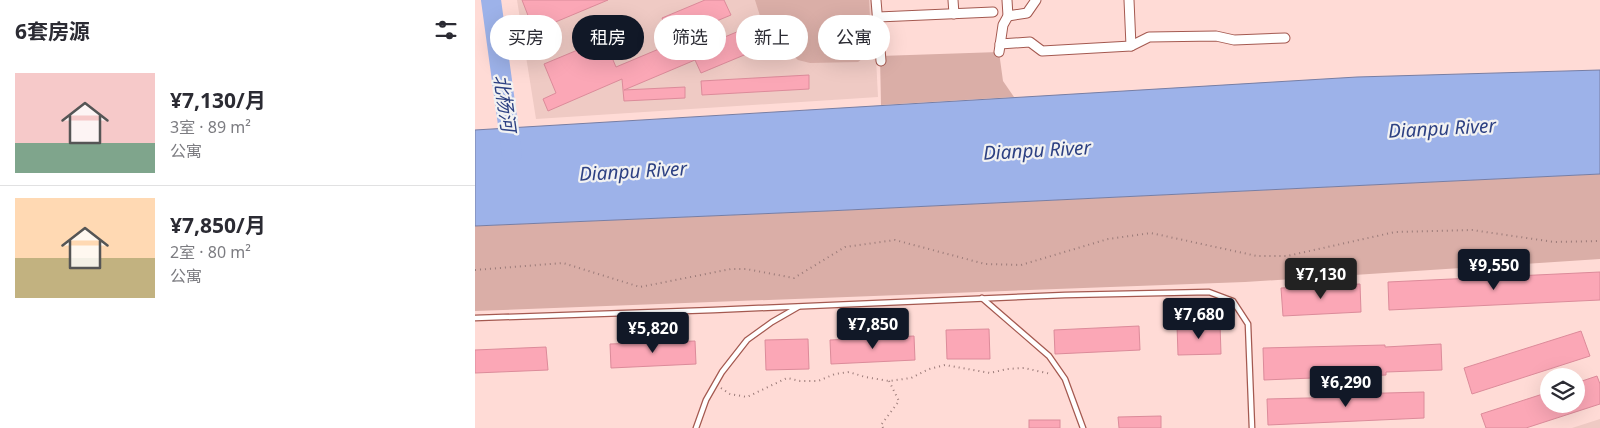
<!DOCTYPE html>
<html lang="zh">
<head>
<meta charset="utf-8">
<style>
  :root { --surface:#fff; --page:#f2f2f3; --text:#2b2b33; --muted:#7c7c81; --line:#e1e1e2; --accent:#111827 }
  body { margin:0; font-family:"Noto Sans","Noto Sans SC",sans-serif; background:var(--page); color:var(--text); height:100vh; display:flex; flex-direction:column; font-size:19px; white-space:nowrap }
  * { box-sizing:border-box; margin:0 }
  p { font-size:16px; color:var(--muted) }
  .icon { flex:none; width:28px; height:28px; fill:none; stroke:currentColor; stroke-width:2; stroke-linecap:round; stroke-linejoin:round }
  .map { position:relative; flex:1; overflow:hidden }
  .panel { display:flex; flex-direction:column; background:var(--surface); width:475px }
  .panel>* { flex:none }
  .banner { position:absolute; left:15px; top:15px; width:475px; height:45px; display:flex; gap:10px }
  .tools { position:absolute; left:1065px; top:368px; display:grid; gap:10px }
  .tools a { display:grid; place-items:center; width:45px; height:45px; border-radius:50%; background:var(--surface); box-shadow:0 5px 20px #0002; font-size:25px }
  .price { position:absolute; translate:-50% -42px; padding:0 11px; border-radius:5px; background:var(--accent); color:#fff; font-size:16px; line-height:32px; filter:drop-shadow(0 1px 2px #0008) }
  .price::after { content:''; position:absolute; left:50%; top:30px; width:15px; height:11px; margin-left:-8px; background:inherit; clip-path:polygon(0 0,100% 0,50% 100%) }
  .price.current { background:#222; color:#fff }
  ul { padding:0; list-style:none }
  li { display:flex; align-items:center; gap:15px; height:125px; padding:0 15px }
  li+li { border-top:1px solid var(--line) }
  li span { display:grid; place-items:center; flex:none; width:140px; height:100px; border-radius:0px; color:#555 }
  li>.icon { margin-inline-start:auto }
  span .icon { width:60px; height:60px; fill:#fffc; stroke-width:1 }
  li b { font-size:21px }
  h2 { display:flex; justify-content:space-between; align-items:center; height:60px; padding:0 15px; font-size:21px }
  .pill { padding:0 18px; border-radius:22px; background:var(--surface); box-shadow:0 5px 20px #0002; font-size:18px; line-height:45px }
  .pill.current { background:var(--accent); color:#fff }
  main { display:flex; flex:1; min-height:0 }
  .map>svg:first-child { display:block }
  .built { fill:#efcac4 }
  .green { fill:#daaea7 }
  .water { fill:#9db2e9; stroke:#777ea4 }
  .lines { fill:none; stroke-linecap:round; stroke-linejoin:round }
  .river { stroke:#9db2e9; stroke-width:20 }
  .building { fill:#fba7b6; stroke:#dc8b9a }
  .lane-casing { stroke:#a45950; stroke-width:7 }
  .street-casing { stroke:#a45950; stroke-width:11 }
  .path { stroke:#9a7a78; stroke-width:2; stroke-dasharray:1 4; stroke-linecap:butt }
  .lane { stroke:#fff; stroke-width:4.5 }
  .street { stroke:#fff; stroke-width:9 }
  .labels { text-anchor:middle; stroke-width:4.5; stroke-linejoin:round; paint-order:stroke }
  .water-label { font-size:19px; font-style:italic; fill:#2d4183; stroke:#f2f2f2 }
</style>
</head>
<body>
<main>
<section class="panel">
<h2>6套房源<svg class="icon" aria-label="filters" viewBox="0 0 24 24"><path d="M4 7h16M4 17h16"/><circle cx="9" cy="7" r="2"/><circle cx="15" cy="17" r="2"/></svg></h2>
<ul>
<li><span style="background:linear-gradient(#f6c9c9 70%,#7fa58c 0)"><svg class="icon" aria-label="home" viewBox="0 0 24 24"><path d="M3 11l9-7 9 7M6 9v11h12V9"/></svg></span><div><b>¥7,130/月</b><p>3室 · 89 m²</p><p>公寓</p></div></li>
<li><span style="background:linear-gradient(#ffd9b3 60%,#c2b280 0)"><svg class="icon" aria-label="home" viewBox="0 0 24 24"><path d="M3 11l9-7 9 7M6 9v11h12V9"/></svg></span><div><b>¥7,850/月</b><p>2室 · 80 m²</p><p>公寓</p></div></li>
</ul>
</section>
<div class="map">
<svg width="1125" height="428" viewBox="0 0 1125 428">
  <rect width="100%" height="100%" fill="#ffdbd6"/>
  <g class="built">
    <polygon points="42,0 398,0 403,97 61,119"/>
    <polygon points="1125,419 1125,428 1097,428"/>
  </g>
  <g class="green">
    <polygon points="280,0 394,0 397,51 383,62 335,63 323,60 312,50 308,40 307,47 295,48"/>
    <polygon points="524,52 528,81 539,97 406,105 405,56"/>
    <polygon points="1125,174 1125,259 770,282 0,311 0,226 352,211"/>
  </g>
  <polygon class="water" points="1125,70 1125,174 352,211 0,226 0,130 882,77"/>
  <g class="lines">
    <polyline class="river" points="16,0 37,154"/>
  </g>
  <g class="building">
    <polygon points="47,0 133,0 59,31"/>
    <polygon points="230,0 249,0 256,15 196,40 187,18"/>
    <polygon points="276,26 286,48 226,73 220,60 149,90 210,87 210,98 149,101 147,79 73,111 68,99 81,93 69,64 129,39 141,67 203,41 209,54"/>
    <polygon points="334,75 334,89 227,95 226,81"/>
    <polygon points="1125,272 1125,300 914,310 913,282"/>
    <polygon points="885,284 886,312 808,316 806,288"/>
    <polygon points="745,324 746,354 703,355 702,325"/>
    <polygon points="664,326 665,350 580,354 579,330"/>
    <polygon points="514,329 515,359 472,359 471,330"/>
    <polygon points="1106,331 1115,356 997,394 989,368"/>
    <polygon points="439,336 440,360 356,364 355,340"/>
    <polygon points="333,339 334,369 291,370 290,340"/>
    <polygon points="220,341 221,364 136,368 135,344"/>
    <polygon points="966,344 967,370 911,372 911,375 789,380 788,348 910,345 910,347"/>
    <polygon points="71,347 73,370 0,373 0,350"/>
    <polygon points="1122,376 1125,384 1125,404 1051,428 1011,428 1006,414 1074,392 1074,404 1101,404 1101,383"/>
    <polygon points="949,392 949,418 793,425 792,399 874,397 874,394"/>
    <polygon points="686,416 686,428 644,428 643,417"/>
    <rect x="554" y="420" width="31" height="8"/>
  </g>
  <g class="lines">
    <defs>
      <g id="lane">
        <polyline points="507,298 574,356 590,379 608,428"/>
        <polyline points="0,318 239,310 590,295 734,292 758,301 773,324 777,428"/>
        <polyline points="221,428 231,400 247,372 272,340 297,322 323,307"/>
      </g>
      <g id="street">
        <polyline points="401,0 406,61"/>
        <polyline points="478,0 479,14"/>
        <polyline points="654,0 656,46"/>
        <polyline points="533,16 552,13 561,0"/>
        <polyline points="403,17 518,12"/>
        <polyline points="525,44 555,42 567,51 656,46 674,37 741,36 759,40 810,38"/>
        <polyline points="524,52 528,25 533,16 532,0"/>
      </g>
    </defs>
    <use href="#lane" class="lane-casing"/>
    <use href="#street" class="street-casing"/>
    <g class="path">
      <polyline points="0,270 88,263 165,287 256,269 271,269 319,278 370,247 420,240 510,264 546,265 633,239 676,233 782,256 812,256 920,232 997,230 1079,242 1125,241"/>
      <polyline points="246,388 255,394 272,397 312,378 325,381 343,381 360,374 374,372 390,377 414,381 436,378 454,369 470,365 515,373 532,369 549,368 576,374"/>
      <polyline points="408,428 406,425 424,401 414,381"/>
    </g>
    <use href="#lane" class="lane"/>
    <use href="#street" class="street"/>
  </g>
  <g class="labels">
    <g class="water-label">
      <text transform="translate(30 103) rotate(82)" y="7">北杨河</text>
      <text transform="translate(967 128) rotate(-3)" y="7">Dianpu River</text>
      <text transform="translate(562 150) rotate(-3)" y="7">Dianpu River</text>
      <text transform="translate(158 171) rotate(-3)" y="7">Dianpu River</text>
    </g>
  </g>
</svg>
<div class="tools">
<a><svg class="icon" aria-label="layers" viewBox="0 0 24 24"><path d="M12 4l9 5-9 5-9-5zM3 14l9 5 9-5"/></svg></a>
</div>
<b class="price" style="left:1019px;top:291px">¥9,550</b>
<b class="price current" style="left:846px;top:300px">¥7,130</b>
<b class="price" style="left:724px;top:340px">¥7,680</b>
<b class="price" style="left:398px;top:350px">¥7,850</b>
<b class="price" style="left:178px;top:354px">¥5,820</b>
<b class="price" style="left:871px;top:408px">¥6,290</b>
<div class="banner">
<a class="pill">买房</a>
<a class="pill current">租房</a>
<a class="pill">筛选</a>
<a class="pill">新上</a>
<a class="pill">公寓</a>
</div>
</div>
</main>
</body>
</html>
